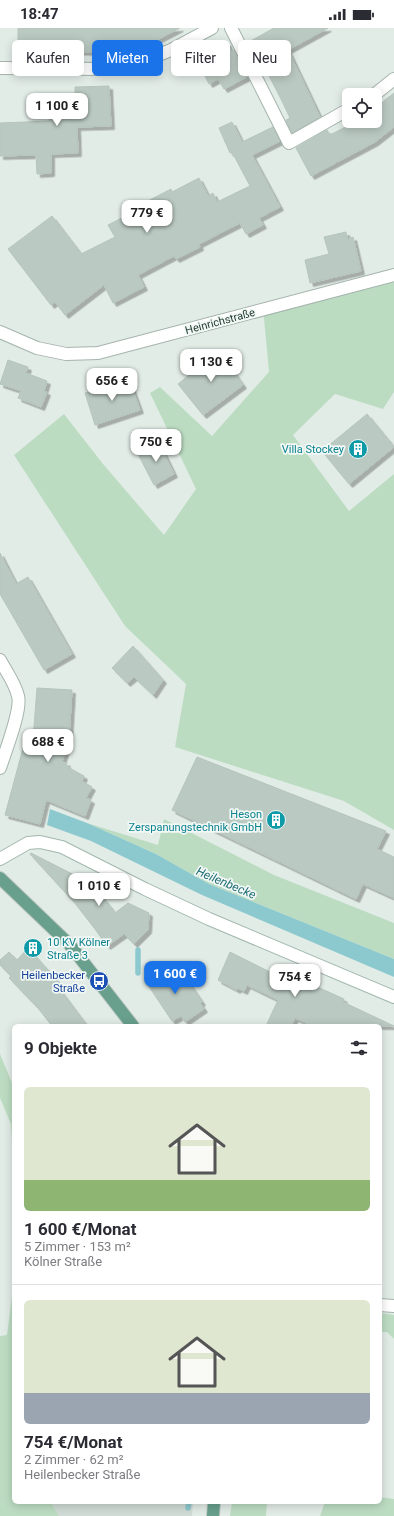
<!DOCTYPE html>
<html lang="de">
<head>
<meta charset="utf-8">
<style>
  :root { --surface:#fff; --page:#f7f7f7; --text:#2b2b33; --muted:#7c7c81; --line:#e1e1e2; --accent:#1a73e8 }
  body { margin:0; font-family:Roboto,sans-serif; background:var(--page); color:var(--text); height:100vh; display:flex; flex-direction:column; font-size:15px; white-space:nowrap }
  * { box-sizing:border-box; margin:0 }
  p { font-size:13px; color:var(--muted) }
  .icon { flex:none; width:22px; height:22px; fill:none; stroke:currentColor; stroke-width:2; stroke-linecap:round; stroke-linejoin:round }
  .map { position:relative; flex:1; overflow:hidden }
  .sheet { position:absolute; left:12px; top:996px; width:370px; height:480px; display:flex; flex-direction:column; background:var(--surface); border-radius:6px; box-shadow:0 2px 10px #0003 }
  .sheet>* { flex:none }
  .guide { position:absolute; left:12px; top:12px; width:370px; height:36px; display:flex; gap:8px }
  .fabs { position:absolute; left:342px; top:60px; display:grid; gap:8px }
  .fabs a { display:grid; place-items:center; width:40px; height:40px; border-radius:6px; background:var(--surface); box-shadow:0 2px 10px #0003; font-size:20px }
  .price { position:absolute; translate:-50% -34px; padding:0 9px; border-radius:8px; background:#fff; color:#222; font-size:13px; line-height:26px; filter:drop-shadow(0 1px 2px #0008) }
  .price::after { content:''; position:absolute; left:50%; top:24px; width:12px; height:9px; margin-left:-6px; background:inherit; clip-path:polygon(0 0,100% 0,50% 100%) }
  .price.current { background:var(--accent); color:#fff }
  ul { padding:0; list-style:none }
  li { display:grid; align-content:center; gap:8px; height:212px; padding:0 12px }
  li+li { border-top:1px solid var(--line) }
  li span { display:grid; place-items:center; height:124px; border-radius:6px; color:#555 }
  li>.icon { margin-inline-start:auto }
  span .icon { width:72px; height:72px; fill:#fffc; stroke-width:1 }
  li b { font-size:17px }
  h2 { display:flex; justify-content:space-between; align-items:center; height:48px; padding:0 12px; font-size:17px }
  .chip { padding:0 14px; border-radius:6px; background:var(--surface); box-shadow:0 2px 10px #0003; font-size:14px; line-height:36px }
  .chip.current { background:var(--accent); color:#fff }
  .status { display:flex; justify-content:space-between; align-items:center; height:28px; padding:0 20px; background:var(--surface); direction:ltr }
  .status svg { height:11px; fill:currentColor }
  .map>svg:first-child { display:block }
  .built { fill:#d0dbd6 }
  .green { fill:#bcdcc2 }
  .water { fill:#8cc9ce }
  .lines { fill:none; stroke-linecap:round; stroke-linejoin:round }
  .stream { stroke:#8cc9ce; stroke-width:5.5 }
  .building { fill:#bac9c2; stroke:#b5c5bd; filter:url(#shadow) }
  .street-casing { stroke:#a5b4ad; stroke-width:14 }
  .secondary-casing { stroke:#a1b7ae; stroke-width:14 }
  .primary-casing { stroke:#c1c8c6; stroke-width:14 }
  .street { stroke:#fff; stroke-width:12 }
  .secondary { stroke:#fff; stroke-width:12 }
  .primary { stroke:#689f8d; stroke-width:12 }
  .labels { text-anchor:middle; stroke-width:3.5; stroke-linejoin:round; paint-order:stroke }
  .street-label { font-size:11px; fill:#233c33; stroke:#f2f8f5 }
  .culture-label { font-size:11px; fill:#0d838f; stroke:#f2f8f5; text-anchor:end }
  .transit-label { font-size:11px; fill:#164399; stroke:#f2f8f5; text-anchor:end }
  .water-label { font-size:12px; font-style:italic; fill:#1f6d75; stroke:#f2f8f5 }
</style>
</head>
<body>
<div class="status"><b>18:47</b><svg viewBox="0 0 49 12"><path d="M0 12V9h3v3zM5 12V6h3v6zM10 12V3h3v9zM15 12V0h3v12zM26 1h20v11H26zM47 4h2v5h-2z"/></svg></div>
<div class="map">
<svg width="394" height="1488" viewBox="0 0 394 1488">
  <defs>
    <filter id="shadow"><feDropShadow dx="3.5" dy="3.5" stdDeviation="0" flood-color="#0004"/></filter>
  </defs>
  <rect width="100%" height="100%" fill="#e2ece7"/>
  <polygon class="built" points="51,1474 193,1474 192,1488 59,1488"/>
  <g class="green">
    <polygon points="394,246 394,364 383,381 335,366 293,407 349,483 394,446 394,802 344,773 175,719 186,656 125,598 14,427 64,386 103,436 164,507 196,461 150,365 160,359 212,408 269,344 263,280"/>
    <polygon points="164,791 274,847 394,895 394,931 209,856 156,826 87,795 158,817"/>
    <polygon points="0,1026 14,1060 14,1144 11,1096 0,1070"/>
    <polygon points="14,1253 14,1474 51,1474 59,1488 0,1488 0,1308 7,1307"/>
    <polygon points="380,1285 394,1287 394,1311 387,1304 380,1304"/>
    <polygon points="380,1469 394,1471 394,1488 320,1488 325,1474 380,1474"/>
    <polygon points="232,1474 267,1474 266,1488 230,1488"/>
  </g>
  <polygon class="water" points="50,781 87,795 156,826 209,856 394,931 394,949 202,867 91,813 47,797"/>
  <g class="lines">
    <g class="stream">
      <polyline points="138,922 138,945"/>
      <polyline points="188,1480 189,1474"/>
    </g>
  </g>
  <g class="building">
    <polygon points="18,0 180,0 151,15 94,24 18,21"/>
    <polygon points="274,0 328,0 288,22 320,89 292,105 286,92 290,90 282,73 265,40 261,42 247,15"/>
    <polygon points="227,14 231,23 234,22 247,49 224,61 218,51 209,56 196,30"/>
    <polygon points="109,58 111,98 77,99 78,125 51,126 51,145 37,146 36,127 0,128 0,95 49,93 48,73 75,72 75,59"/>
    <polygon points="394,65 394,99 375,114 311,148 296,120 327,102 330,107 357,93 375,93 375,80"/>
    <polygon points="232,94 242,114 273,99 280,113 252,127 280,179 259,190 263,197 246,206 240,195 199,216 200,219 176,231 174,228 138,247 144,259 113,275 104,257 65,287 55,274 51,277 8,221 52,188 81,226 115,209 108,197 147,177 146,174 171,161 172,164 199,150 208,168 213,165 217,174 250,158 232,124 230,125 219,100"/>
    <polygon points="346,204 347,211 353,209 361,243 310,255 305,232 329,226 324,209"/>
    <polygon points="219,323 243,357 203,387 178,356"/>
    <polygon points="8,332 28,339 26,345 47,353 44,363 47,364 41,379 18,370 21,363 0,356"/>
    <polygon points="129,352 140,382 95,397 85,365"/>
    <polygon points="367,386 394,419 349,456 322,423"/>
    <polygon points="158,413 174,446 154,457 137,424"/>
    <polygon points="0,525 16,556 28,549 72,626 44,642 0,566"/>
    <polygon points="133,618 163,652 153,667 134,649 127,655 112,640"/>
    <polygon points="37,660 72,662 69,711 62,734 67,735 66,738 84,748 82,753 92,759 86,770 91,772 85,788 46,772 40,796 5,787 26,709 33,711"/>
    <polygon points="197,729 386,803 377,821 394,829 394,870 363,856 356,871 172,782"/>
    <polygon points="31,825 92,856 115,885 128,875 149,885 148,902 134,916 124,906 107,918 95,901 74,874 30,826"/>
    <polygon points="28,920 63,959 60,962 87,998 52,998 38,980 9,950 11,948 0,937 0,932 9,924 17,932"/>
    <polygon points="230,924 286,952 289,946 344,971 343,974 394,998 313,998 295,990 291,998 266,998 278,972 247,957 244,963 238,960 237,962 218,952"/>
    <polygon points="161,940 168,952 181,943 202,974 200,975 204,981 185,994 181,988 172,993 144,951"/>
  </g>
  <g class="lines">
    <defs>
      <g id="street">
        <polyline points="231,0 289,115 349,81"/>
        <polyline points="0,40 104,41 131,38 171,22 212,0"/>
        <polyline points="374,67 394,51"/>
        <polyline points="0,304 37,320 66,326 98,325 394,247"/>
        <path d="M0,632C6,643 15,655 18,668C22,682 5,724 0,740"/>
        <polyline points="380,1277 394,1278"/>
      </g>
      <polyline id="secondary" points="0,831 28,815 40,814 62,819 145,861 209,891 394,969"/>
      <g id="primary">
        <polyline points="0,850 70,917 133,998"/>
        <polyline points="213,1488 214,1474"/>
      </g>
    </defs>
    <use href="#street" class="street-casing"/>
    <use href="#secondary" class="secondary-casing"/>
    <use href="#primary" class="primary-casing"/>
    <use href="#street" class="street"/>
    <use href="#secondary" class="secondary"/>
    <use href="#primary" class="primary"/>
  </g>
  <defs>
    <symbol id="building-disc" viewBox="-11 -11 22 22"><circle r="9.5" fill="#0f9aa8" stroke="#f2f8f5"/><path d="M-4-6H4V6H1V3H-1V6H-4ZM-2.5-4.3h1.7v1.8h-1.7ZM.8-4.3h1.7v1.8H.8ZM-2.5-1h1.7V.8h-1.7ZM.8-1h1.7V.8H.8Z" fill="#fff"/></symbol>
    <symbol id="bus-disc" viewBox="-11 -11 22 22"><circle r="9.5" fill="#1a4fb4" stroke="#f2f8f5"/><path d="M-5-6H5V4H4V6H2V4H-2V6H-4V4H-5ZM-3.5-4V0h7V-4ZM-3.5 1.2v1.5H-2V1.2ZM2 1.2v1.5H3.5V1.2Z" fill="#fff"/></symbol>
  </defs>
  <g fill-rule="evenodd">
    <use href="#building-disc" x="347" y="410" width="22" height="22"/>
    <use href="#building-disc" x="265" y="781" width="22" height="22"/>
    <use href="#building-disc" x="22" y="909" width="22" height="22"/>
    <use href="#bus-disc" x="88" y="942" width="22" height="22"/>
  </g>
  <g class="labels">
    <g class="street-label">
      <text transform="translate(220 293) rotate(-15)" y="4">Heinrichstraße</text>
    </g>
    <g class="culture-label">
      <text x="344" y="425">Villa Stockey</text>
      <text x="262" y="790">Heson<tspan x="262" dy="13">Zerspanungstechnik GmbH</tspan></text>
      <text x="47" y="918" text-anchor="start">10 KV Kölner<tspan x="47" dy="13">Straße 3</tspan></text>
    </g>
    <g class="transit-label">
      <text x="85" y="951">Heilenbecker<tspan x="85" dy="13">Straße</tspan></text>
    </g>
    <g class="water-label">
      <text transform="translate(226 855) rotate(23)" y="4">Heilenbecke</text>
    </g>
  </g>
</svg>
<div class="fabs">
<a><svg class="icon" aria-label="locate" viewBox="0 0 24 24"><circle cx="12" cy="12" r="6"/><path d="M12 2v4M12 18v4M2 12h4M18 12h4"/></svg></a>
</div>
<b class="price" style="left:57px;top:99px">1 100 €</b>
<b class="price" style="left:147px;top:206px">779 €</b>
<b class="price" style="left:211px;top:355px">1 130 €</b>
<b class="price" style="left:112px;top:374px">656 €</b>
<b class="price" style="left:156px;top:435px">750 €</b>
<b class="price" style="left:48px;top:735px">688 €</b>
<b class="price" style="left:99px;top:879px">1 010 €</b>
<b class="price current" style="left:175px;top:967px">1 600 €</b>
<b class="price" style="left:295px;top:970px">754 €</b>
<div class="guide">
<a class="chip">Kaufen</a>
<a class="chip current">Mieten</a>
<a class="chip">Filter</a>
<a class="chip">Neu</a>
</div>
<section class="sheet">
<h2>9 Objekte<svg class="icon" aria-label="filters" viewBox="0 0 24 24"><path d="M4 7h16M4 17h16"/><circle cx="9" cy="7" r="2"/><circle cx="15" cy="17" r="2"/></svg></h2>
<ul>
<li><span style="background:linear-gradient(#dfe7d0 75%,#8fb573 0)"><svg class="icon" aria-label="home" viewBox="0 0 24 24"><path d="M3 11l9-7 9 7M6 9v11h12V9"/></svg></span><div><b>1 600 €/Monat</b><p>5 Zimmer · 153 m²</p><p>Kölner Straße</p></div></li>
<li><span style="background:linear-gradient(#dfe7d0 75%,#9aa5b1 0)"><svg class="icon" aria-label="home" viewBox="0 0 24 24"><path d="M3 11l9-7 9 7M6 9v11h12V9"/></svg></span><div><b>754 €/Monat</b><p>2 Zimmer · 62 m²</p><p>Heilenbecker Straße</p></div></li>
</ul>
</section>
</div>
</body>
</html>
